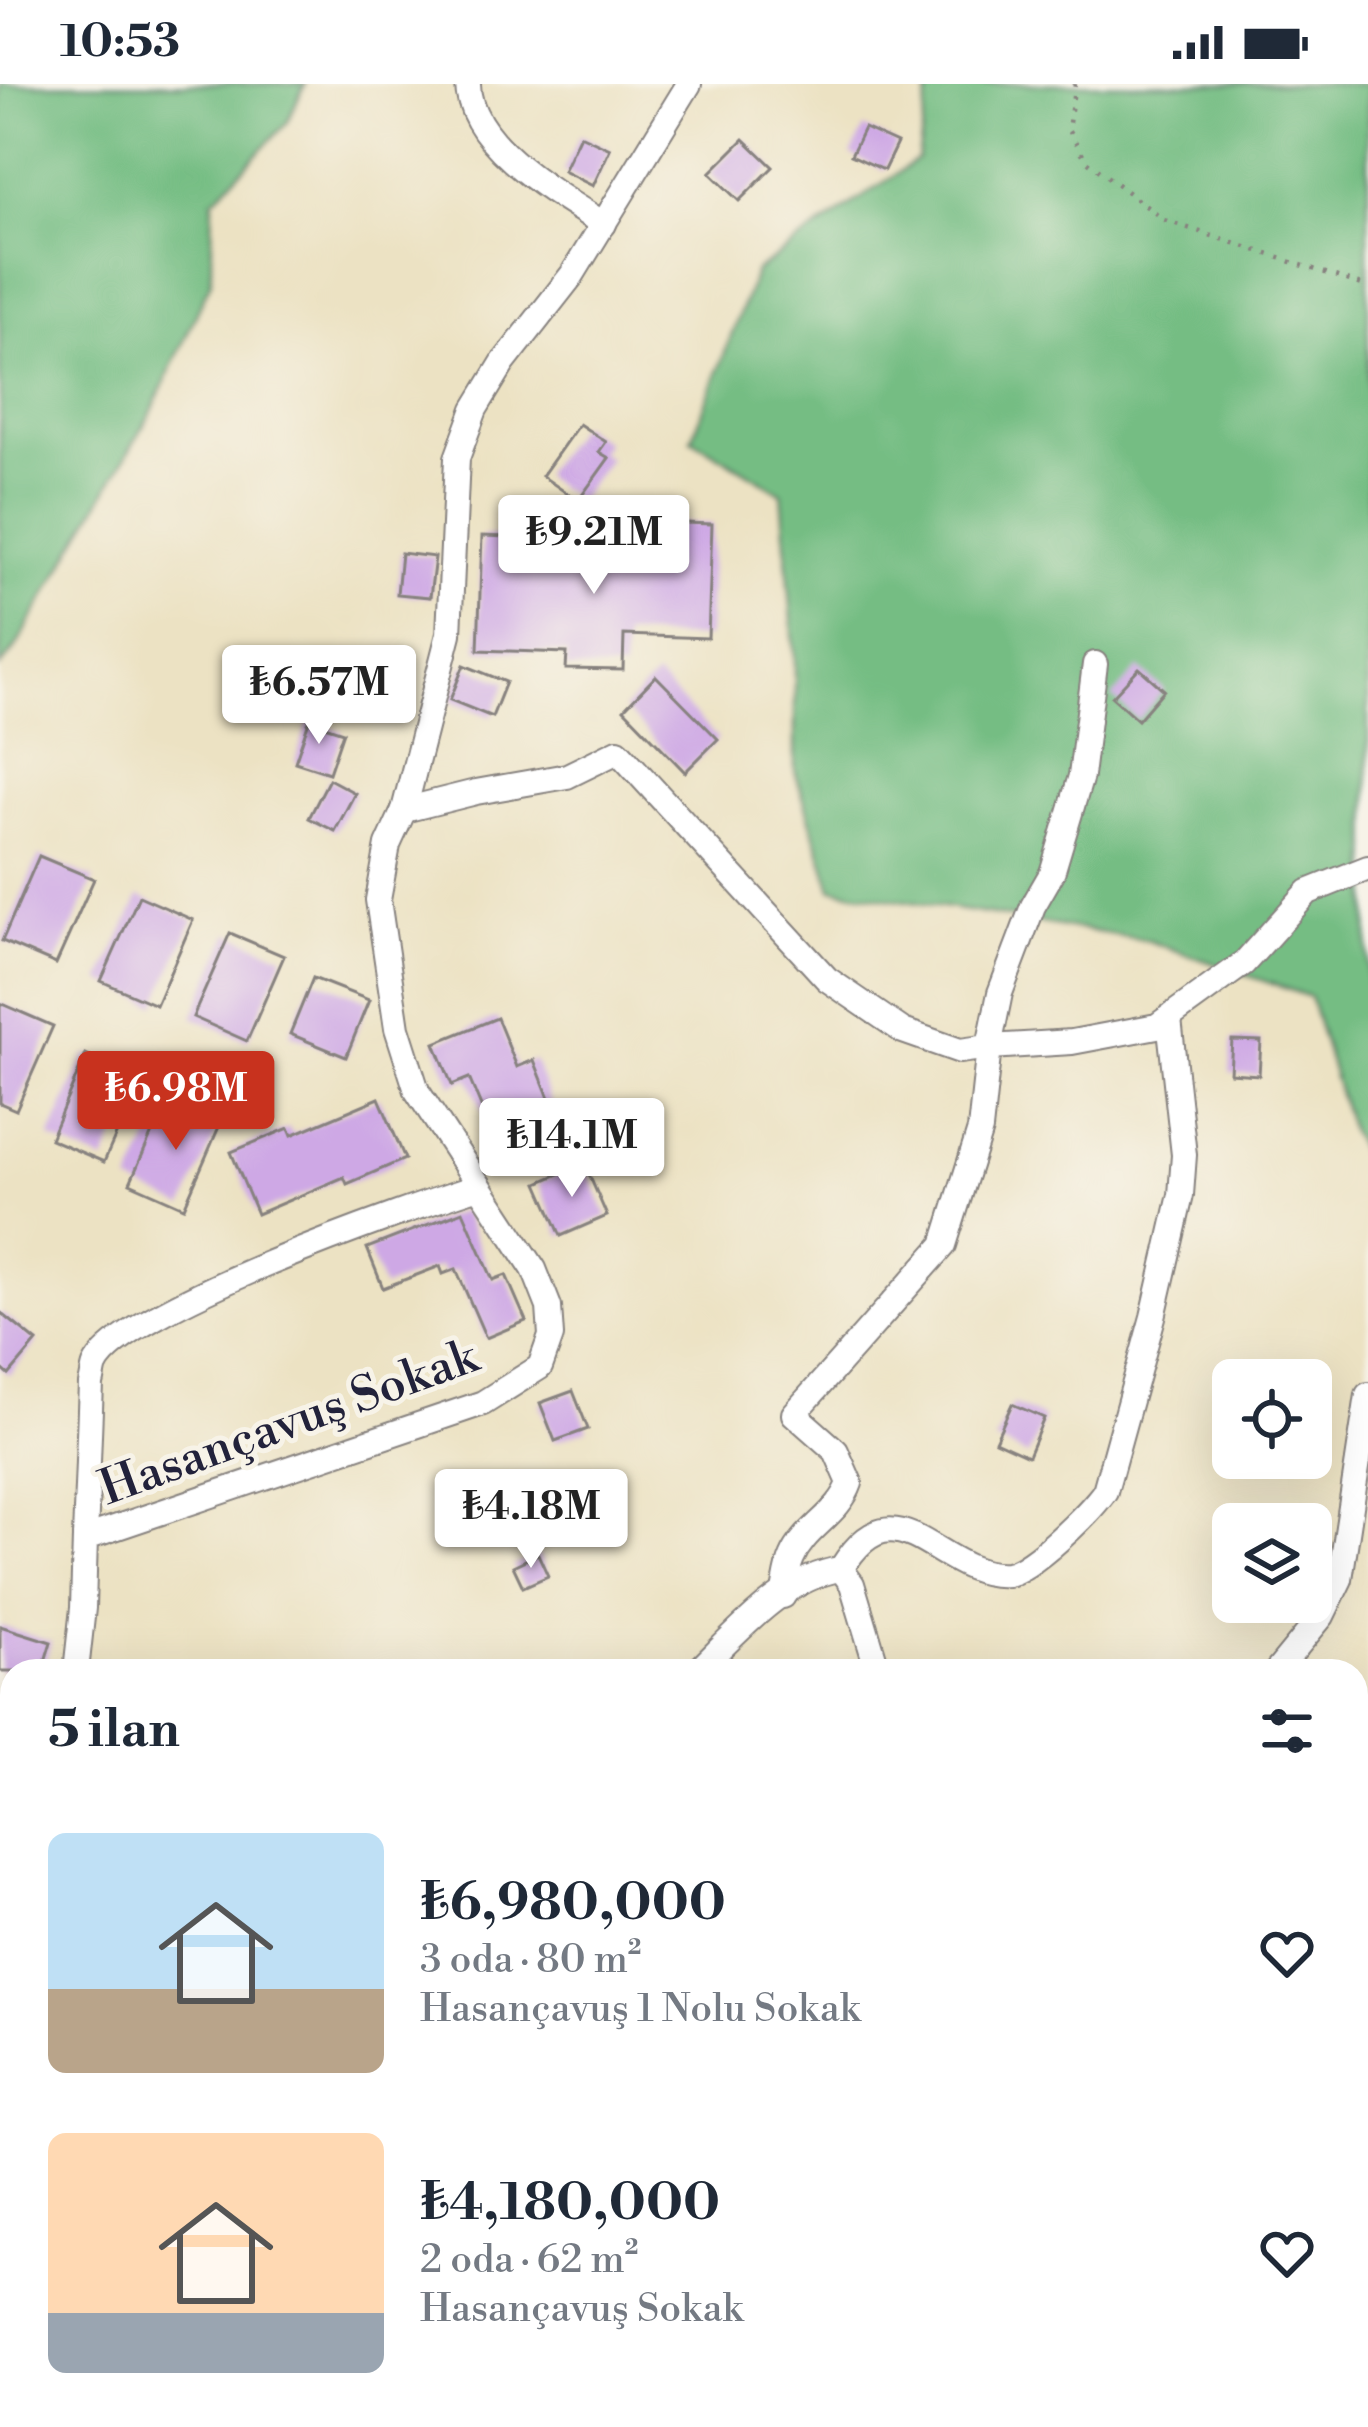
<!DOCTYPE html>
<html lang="tr">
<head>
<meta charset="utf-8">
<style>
  :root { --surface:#fff; --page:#f6f6f7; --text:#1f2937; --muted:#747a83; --accent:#c8321e }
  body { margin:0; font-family:"Libre Bodoni",serif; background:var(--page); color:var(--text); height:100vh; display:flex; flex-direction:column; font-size:45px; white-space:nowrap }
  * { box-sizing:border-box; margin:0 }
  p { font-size:39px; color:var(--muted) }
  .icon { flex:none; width:66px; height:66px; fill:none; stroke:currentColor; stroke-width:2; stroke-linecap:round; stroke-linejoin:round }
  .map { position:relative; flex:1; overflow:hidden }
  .panel { position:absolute; left:0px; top:1575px; width:1368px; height:768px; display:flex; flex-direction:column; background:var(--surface); border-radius:36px 36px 0 0; box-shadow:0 12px 48px #0002 }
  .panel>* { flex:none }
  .tools { position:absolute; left:1212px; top:1275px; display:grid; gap:24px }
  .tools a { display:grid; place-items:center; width:120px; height:120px; border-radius:18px; background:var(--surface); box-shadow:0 12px 48px #0002; font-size:60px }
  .price { position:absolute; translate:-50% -102px; padding:0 27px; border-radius:12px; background:#fff; color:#222; font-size:39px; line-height:78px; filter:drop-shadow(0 3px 6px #0008) }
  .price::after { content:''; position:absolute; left:50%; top:72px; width:36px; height:27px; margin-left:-18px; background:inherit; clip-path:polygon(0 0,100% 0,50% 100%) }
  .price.active { background:var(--accent); color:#fff }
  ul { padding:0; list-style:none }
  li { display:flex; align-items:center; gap:36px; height:300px; padding:0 48px }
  li span { display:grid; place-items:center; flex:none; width:336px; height:240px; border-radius:18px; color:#555 }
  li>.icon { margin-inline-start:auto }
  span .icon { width:144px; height:144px; fill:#fffc; stroke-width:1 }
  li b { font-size:51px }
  h2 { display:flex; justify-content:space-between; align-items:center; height:144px; padding:0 48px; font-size:51px }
  .status { display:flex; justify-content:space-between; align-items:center; height:84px; padding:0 60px; background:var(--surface); direction:ltr }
  .status svg { height:33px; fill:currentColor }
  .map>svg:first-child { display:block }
  .green { fill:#92de9b; stroke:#5a806b; stroke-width:3 }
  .forest { fill:#75bd83; stroke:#4c705f; stroke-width:3 }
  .building { fill:#cea8e5 }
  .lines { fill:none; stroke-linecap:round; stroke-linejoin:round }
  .street-casing { stroke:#87827f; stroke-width:28 }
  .secondary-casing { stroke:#87827f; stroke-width:40 }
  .path { stroke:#87827f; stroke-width:4.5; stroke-dasharray:3 9; stroke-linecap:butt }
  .street { stroke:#fff; stroke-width:24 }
  .secondary { stroke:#f6e9c3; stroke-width:36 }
  .labels { text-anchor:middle; stroke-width:10; stroke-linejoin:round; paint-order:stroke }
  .street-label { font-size:48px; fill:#22223b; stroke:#f7f3e8 }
</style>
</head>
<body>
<div class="status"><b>10:53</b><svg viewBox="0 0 49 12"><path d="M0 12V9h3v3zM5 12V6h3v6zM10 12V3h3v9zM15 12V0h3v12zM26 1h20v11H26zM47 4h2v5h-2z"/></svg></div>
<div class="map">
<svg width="1368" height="2343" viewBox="0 0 1368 2343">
  <rect width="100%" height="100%" fill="#f7f3e8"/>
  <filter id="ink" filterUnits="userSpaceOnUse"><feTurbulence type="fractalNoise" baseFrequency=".00833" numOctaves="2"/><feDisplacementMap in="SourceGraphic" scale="24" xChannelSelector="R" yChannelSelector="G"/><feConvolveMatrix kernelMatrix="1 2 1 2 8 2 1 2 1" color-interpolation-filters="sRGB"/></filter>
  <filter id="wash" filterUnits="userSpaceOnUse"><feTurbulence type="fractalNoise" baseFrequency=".004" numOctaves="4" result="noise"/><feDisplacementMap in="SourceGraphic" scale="48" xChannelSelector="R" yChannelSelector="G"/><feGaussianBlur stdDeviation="2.7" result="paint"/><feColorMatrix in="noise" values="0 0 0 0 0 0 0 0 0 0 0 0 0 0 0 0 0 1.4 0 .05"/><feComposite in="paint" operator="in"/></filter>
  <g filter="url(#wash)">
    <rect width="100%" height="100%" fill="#ece2c3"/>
    <polygon class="green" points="959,2331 1182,2331 1187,2343 963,2343"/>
    <g class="forest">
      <polygon points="0,0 305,0 287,39 213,116 211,197 151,329 15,565 0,583"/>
      <polygon points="929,0 1368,0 1368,1080 1350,1047 1310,913 1146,856 832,805 795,687 795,576 782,409 692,355 756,187 918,75"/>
    </g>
    <g id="blocks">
      <g class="building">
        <polygon points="864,44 897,59 884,86 851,71"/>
        <polygon points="580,51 610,65 593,102 563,87"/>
        <polygon points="744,55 773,83 739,117 710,89"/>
        <polygon points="579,340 606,358 599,368 609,374 578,417 542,392"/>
        <polygon points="655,438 712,440 708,554 624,551 623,586 566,585 567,569 478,566 482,452 538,454 538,470 654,473"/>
        <polygon points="401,469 435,473 430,513 397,510"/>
        <polygon points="464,581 506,598 492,633 450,616"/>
        <polygon points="1139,584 1164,606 1138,636 1112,613"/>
        <polygon points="656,592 718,655 685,688 624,625"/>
        <polygon points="309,637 343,648 329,689 295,678"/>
        <polygon points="329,695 355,709 335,747 309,734"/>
        <polygon points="39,772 94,795 56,880 2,857"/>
        <polygon points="139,812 193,836 156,921 101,897"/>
        <polygon points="230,849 284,872 247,957 193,933"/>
        <polygon points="313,894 369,916 346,973 290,950"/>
        <polygon points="0,919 53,942 16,1026 0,1019"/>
        <polygon points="497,934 517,983 534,976 551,1019 490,1044 469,994 452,1001 435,959"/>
        <polygon points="1232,956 1261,957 1259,991 1230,989"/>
        <polygon points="86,970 141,994 104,1078 50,1055"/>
        <polygon points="379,1014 405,1075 347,1100 344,1093 257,1130 231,1068 289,1044 292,1051"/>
        <polygon points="167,1015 221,1038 184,1123 130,1099"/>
        <polygon points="584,1079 607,1132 561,1152 538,1099"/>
        <polygon points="463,1127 493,1196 506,1191 526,1237 486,1254 456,1185 443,1190 440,1182 383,1204 367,1164"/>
        <polygon points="0,1228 37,1258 9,1291 0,1283"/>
        <polygon points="573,1307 588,1345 555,1357 540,1319"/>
        <polygon points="1012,1320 1044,1334 1028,1372 995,1357"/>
        <polygon points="538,1470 548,1492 523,1503 513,1482"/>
        <polygon points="0,1542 51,1558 42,1587 0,1587"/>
      </g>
    </g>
  </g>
  <g filter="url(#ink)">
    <use href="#blocks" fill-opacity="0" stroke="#87827f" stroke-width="3"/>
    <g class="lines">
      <defs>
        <g id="street">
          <path d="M468,0C468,61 559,112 604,140"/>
          <polyline points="404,726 476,708 567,692 618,667 827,895 903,947 960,967 989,963 1000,909 1033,822 1052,789 1081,692 1095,580"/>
          <path d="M85,1454L91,1300C93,1294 93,1287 95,1282C121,1224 411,1124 479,1102"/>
          <path d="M841,1485C897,1392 939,1496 1007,1490C1031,1487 1091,1427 1105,1407L1153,1233L1181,1111L1184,1071L1169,935"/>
          <path d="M783,1512C786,1500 787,1485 792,1474C805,1443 839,1431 850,1399L836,1367L794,1330L944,1161L980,1046L989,963L1072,958L1157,942L1244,879L1308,808L1368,784"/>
          <polyline points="76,1587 83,1524 85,1454 483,1319 540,1283 551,1252 549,1223 534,1185 417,1007 397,944 378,816 388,761 404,726 449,550 457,374 475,325 503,279 572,191 689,0"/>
          <path d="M698,1587C737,1549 784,1493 841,1485L852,1500L878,1587"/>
          <polyline points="1277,1587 1322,1532 1340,1495 1368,1311"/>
          <polyline points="0,1685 12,1693"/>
          <polyline points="1356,2192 1368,2197"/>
          <polyline points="597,2331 597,2343"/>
        </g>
        <polyline id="secondary" points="1203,2331 1209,2343"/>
      </defs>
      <use href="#street" class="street-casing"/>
      <use href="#secondary" class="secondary-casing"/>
      <polyline class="path" points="1075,0 1068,45 1087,77 1164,136 1368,203"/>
      <use href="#street" class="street"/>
      <use href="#secondary" class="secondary"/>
    </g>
  </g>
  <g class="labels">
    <g class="street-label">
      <text transform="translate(288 1337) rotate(-20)" y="17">Hasançavuş Sokak</text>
    </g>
  </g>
</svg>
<div class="tools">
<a><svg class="icon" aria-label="locate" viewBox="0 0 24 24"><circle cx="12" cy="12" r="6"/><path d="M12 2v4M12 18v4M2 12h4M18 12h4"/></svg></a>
<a><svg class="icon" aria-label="layers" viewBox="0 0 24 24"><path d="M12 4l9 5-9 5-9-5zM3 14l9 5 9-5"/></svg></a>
</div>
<b class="price" style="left:594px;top:513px">₺9.21M</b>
<b class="price" style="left:319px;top:663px">₺6.57M</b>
<b class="price active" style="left:176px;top:1069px">₺6.98M</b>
<b class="price" style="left:572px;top:1116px">₺14.1M</b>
<b class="price" style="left:531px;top:1487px">₺4.18M</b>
<section class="panel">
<h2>5 ilan<svg class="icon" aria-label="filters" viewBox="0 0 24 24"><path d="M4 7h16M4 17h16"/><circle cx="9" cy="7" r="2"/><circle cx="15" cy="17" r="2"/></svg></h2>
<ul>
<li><span style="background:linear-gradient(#bfe0f5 65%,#b9a48a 0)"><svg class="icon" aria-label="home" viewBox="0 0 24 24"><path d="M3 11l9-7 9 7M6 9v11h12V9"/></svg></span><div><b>₺6,980,000</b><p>3 oda · 80 m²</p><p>Hasançavuş 1 Nolu Sokak</p></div><svg class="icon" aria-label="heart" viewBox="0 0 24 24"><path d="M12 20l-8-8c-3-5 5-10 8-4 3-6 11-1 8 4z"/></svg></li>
<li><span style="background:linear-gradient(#ffd9b3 75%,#9aa5b1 0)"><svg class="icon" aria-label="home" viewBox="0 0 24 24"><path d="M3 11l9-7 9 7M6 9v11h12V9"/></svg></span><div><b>₺4,180,000</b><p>2 oda · 62 m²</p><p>Hasançavuş Sokak</p></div><svg class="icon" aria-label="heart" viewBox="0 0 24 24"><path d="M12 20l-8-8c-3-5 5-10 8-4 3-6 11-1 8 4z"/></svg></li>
</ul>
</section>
</div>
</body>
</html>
